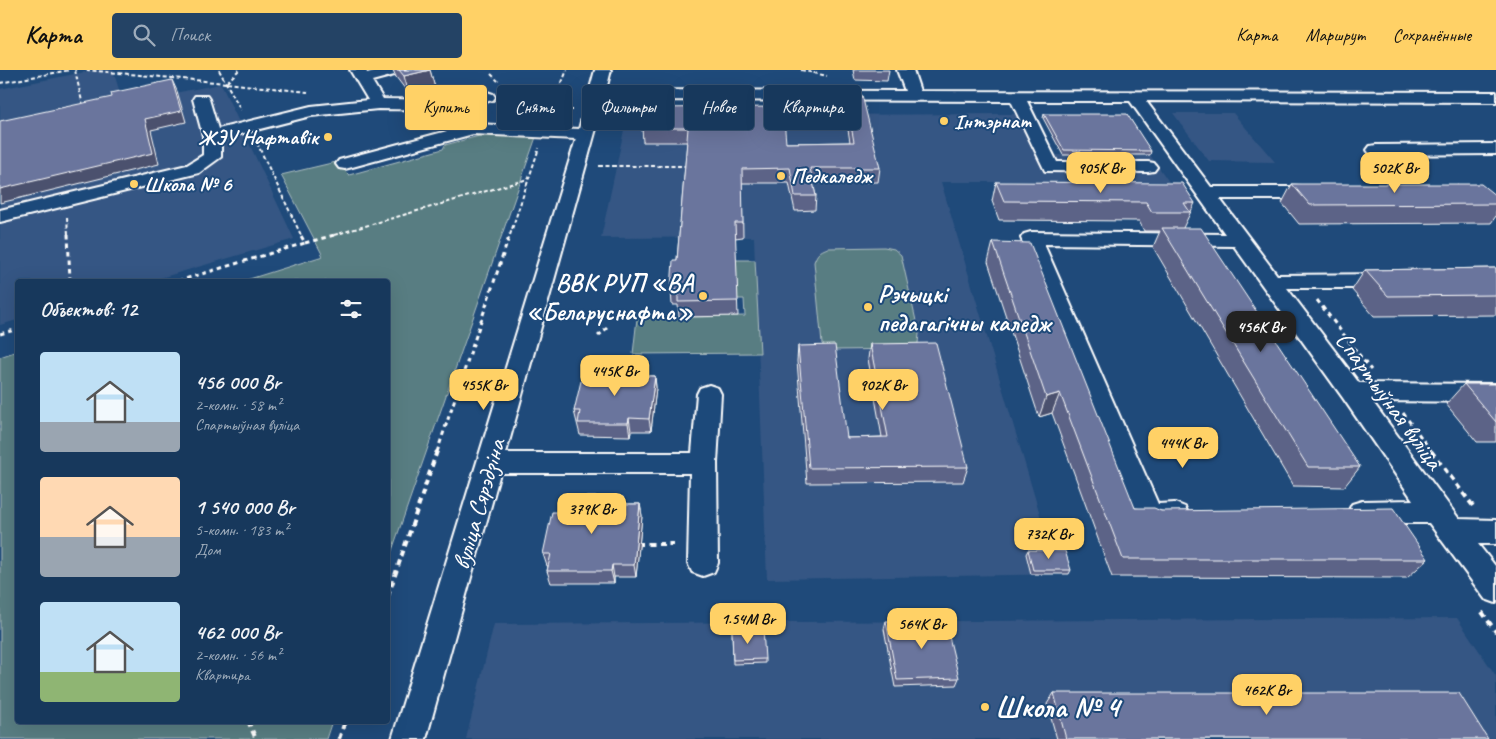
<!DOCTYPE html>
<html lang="ru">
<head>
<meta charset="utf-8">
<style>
  :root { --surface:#17385c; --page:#244365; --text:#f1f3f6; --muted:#9eacbb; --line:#365272; --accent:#ffd166 }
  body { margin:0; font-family:Caveat,sans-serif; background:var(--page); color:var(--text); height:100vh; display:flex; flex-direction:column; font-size:19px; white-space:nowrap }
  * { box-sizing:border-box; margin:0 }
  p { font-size:16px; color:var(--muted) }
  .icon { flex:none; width:28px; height:28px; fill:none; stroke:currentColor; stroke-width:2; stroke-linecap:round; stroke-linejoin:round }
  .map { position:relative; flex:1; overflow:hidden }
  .panel { position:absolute; left:15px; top:209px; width:375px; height:445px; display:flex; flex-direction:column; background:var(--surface); border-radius:5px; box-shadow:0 5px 20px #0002,0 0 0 1px var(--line) }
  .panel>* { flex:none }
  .top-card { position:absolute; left:405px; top:15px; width:475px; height:45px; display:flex; gap:10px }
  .price { position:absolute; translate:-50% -42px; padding:0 11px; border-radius:10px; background:var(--accent); color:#111; font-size:16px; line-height:32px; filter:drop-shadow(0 1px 2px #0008) }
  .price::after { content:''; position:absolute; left:50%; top:30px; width:15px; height:11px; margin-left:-8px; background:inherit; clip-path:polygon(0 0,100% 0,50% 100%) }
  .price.current { background:#222; color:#fff }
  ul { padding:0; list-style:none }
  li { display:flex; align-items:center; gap:15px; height:125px; padding:0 25px }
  li span { display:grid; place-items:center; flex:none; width:140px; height:100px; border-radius:5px; color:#555 }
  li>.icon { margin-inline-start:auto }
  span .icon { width:60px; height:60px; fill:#fffc; stroke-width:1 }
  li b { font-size:21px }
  h2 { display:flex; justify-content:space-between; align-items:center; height:60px; padding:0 25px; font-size:21px }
  .tag { padding:0 18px; border-radius:5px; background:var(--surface); box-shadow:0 5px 20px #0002,0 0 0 1px var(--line); font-size:18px; line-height:45px }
  .tag.current { background:var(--accent); color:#111 }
  header { display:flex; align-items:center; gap:30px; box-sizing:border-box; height:70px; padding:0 25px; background:var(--accent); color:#111 }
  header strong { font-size:24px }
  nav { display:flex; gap:28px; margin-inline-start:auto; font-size:18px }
  .search { width:350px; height:45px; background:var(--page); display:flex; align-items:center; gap:12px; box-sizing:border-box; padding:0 18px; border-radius:5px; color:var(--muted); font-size:19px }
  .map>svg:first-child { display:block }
  .built { fill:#365784 }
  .green { fill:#597d82; stroke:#acbec0 }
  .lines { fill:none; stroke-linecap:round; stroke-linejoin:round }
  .minor-casing { stroke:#fff; stroke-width:4 }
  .path-far2 { stroke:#fff; stroke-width:2; stroke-dasharray:4 2.5; stroke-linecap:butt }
  .path-far1 { stroke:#fff; stroke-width:3; stroke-dasharray:4.5 4; stroke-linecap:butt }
  .path { stroke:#fff; stroke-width:4; stroke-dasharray:6 4.5; stroke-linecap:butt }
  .minor { fill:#1f4a7a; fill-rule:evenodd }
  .wall { fill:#5c6487; stroke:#fff }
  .shaded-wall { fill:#4b516e; stroke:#fff }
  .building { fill:#6b749d; stroke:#fff }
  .poi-dot { fill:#ffd166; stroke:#1f4a7a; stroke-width:2 }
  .labels { text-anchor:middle; stroke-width:4; stroke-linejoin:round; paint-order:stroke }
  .far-poi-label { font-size:21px; font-weight:bold; fill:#fff; stroke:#1f4a7a; text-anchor:start }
  .poi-label { font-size:25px; font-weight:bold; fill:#fff; stroke:#1f4a7a; text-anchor:end }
  .street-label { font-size:25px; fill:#fff; stroke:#1f4a7a }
  .near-poi-label { font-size:30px; font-weight:bold; fill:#fff; stroke:#1f4a7a; text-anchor:start }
</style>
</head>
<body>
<header>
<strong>Карта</strong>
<div class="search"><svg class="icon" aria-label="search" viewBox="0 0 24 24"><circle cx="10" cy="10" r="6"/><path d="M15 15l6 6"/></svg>Поиск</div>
<nav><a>Карта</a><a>Маршрут</a><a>Сохранённые</a></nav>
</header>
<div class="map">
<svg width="1496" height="669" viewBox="0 0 1496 669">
  <rect width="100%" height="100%" fill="#1f4a7a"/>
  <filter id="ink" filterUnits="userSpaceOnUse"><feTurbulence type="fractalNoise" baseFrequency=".02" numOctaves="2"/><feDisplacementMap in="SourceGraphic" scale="10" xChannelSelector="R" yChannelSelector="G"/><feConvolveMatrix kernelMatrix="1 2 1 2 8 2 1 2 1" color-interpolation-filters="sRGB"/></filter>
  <g filter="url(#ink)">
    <g class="built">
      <polygon points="95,0 113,0 123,33 221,14 294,169 150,211 18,211 17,250 0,255 0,19"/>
      <polygon points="1173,43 1233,43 1275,92 1209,91"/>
      <polygon points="1016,44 1035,85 1150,85 1169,112 941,112 1052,485 1069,504 767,509 754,167 601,168 627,46"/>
      <polygon points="1457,548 1496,606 1496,669 466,669 494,554"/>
    </g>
    <g class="green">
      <polygon points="483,65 536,67 388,492 388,211 243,211 323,186 281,105 336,92 349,105 443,79 445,75"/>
      <path d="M884,177L894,179L901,185L919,264L918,273L911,279L833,280L822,274L814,192C817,184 819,181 828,178Z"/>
      <polygon points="712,190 755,190 760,283 633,284 637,248 745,246 744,229 737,229"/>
      <polygon points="17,281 18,651 332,651 326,669 0,669 0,287"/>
    </g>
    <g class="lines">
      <defs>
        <g id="minor">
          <path d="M350,0H366L367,3L378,0H405L402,3L372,11L383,29L454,30L487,22L493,24L495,27L493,30L464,37L477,54L579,59L595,0H611L606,20L905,21L897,0H913L920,21L1496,22V32L1146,31L1211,117H1322L1329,119L1331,123L1329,127L1322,129H1220L1277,205L1392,204L1400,206L1403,211L1400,216L1392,218H1287L1359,313L1496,314V332L1372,331L1459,449L1496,450V474H1478L1496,497V533L1485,529L1429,453H1362L1352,450L1348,442L1352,434L1362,431L1413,430L1343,328L1234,176L1044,174L1158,434L1175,433L1185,437L1189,445L1185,453C1170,458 1154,459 1139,454L1021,168L1024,164L1031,162L1225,164L1130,31H1027L1057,92H1148L1154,93L1157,97L1154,101L1148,102L1045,101L1011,31L604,30L506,383H692L697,324L700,318L709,315L718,318L721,324L717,393L718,493L714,502L703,506L692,502L688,493L690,403H500L426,669H392L576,69L473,64L345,99L339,98L336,94L339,90L462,57L449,40L378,39L311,46L221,69V87L199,103L0,152V140L187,95L203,85V66L193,29L195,26H207L209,29L218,59L311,36L368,30Z"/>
          <polygon points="1496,74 1496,84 1376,85 1370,84 1367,80 1370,76 1376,75"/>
        </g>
      </defs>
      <use href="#minor" class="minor-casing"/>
      <g class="path-far2">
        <polyline points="75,0 83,36"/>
        <polyline points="86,0 226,13"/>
        <polyline points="219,0 241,40"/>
        <polyline points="239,0 226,13 308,22"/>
        <polyline points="801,0 827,6"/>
        <polyline points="491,4 498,11"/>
        <polyline points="0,13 70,0"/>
        <polyline points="505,17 527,39"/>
        <polyline points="502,39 551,40 567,0"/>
        <polyline points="549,46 551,40 573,40"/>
        <polyline points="257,73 301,165"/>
        <polyline points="599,96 687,96"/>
        <polyline points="67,147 68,165"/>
        <polyline points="334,165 528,109"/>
        <polyline points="510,165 539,78"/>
      </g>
      <g class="path-far1">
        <polyline points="68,164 70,211"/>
        <polyline points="305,173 338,164"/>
        <polyline points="178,211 305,173 300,164"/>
        <polyline points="1317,230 1371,300"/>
        <polyline points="0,264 18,259"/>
        <polyline points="598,266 607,258"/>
        <polyline points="1403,343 1432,382"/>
        <polyline points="437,382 510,164"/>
      </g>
      <g class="path">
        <polyline points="1431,381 1473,436"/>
        <polyline points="637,474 673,474"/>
        <polyline points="388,526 437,381"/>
        <polyline points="1482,542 1496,562"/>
        <polyline points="248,651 256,669"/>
        <polyline points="339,669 345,651"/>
      </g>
      <use href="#minor" class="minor"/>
    </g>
    <g class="wall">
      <polygon points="393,0 430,0 435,18 409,24 396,7"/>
      <polygon points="853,0 889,0 887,11 855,10"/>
      <polygon points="846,28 880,98 878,112 813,113 816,126 815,140 795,141 789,113 742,113 743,167 735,168 738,246 679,247 678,235 672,235 671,220 677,190 687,72 643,72 642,58 645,38 786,73 850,72 845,41"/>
      <polygon points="1044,44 1151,81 1150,85 1063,85 1043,48"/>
      <polygon points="996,112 1195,133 1183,158 1360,397 1344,417 1293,416 1153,177 1160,161 1144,161 1139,151 999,150 992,131"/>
      <polygon points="1292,114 1496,126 1496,146 1491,153 1299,154 1282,133"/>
      <polygon points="993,172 1135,438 1161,441 1428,489 1407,508 1112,507 1052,343 1039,347 988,192"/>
      <polygon points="1496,198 1496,245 1374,246 1352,220 1365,200"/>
      <polygon points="870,274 968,397 963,412 807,413 797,291 798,276 847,368 882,367 868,289"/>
      <polygon points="638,306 655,306 656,318 651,361 631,361 630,366 580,365 574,341 588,311"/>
      <polygon points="1464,314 1496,314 1496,372 1477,372 1446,334"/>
      <polygon points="623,427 624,434 640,434 642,446 636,507 614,507 614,513 551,513 547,501 548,496 547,496 543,484 561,442"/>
      <polygon points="1028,480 1071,500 1069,504 1031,504 1026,484"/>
      <polygon points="886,551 959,608 956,615 895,617 884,559"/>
      <polygon points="732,560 765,589 765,593 733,594"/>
      <polygon points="1054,623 1488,669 1057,669 1047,634"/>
    </g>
    <g class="shaded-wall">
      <polygon points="430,0 435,18 409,24 404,6"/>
      <polygon points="172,10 177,21 186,52 151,60 159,94 0,133 0,119 145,49"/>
      <polygon points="655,306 656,318 651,361 649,349"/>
      <polygon points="1060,323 1052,343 1039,347 1046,327"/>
      <polygon points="629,348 631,361 630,366 628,353"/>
      <polygon points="640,434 642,446 636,507 634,495"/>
      <polygon points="612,495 614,507 614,513 611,501"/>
    </g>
    <g class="building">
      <polygon points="399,0 430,0 404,6"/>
      <polygon points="172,10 181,41 145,49 153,83 0,119 0,51 112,27 111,23"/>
      <polygon points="862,25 880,98 810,98 816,126 795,126 790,98 742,99 743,153 735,153 738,231 678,232 678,220 671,220 673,190 677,190 688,58 642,58 645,38 783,37 786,73 854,72 846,28"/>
      <polygon points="1044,44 1127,44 1151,81 1064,80"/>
      <polygon points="996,112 1182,113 1195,133 1184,133 1190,142 1152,142 1146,132 1004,131"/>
      <polygon points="1292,114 1481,114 1496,126 1496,134 1310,135"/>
      <polygon points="1162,158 1201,158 1360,397 1308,397"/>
      <polygon points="993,172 1030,173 1135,438 1154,438 1161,441 1393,438 1428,489 1123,489 1060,323 1046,327"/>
      <polygon points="1496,198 1496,225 1388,226 1365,200"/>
      <polygon points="936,273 968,397 809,398 798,276 835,275 847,368 888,367 870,274"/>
      <polygon points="591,299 637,300 636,306 655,306 649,349 629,348 628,353 578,353 580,341 574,341 581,311 588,311"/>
      <polygon points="1464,314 1496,314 1496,352"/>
      <polygon points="564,427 623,427 622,434 640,434 634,495 612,495 611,501 547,501 551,484 543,484 552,442 561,442"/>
      <polygon points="1028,480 1065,481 1071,500 1033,500"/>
      <polygon points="945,550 959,608 897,610 886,551"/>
      <polygon points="763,559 765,589 733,590 732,560"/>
      <polygon points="1054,623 1459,623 1488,669 1066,669"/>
    </g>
  </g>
  <g class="poi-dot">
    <circle cx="944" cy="51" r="5"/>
    <circle cx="328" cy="67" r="5"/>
    <circle cx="781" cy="106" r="5"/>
    <circle cx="134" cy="114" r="5"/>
    <circle cx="703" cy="226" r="5"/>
    <circle cx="868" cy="237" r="5"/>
    <circle cx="985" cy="637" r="5"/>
  </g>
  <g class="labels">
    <g class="far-poi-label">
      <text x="954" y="58">Інтэрнат</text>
      <text x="318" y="74" text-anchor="end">ЖЭУ Нафтавік</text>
      <text x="791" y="113">Педкаледж</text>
      <text x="144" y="121">Школа № 6</text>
    </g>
    <g class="poi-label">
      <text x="693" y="221">ВВК РУП «ВА<tspan x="693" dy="29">«Беларуснафта»</tspan></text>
      <text x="878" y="232" text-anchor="start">Рэчыцкі<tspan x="878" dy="29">педагагічны каледж</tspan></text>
    </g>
    <g class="street-label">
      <text transform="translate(1390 330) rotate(54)" y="9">Спартыўная вуліца</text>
      <text transform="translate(478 434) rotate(-74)" y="9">вуліца Сярэдзіна</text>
    </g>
    <g class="near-poi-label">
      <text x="995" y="647">Школа № 4</text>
    </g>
  </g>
</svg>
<b class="price" style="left:1101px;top:124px">905K Br</b>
<b class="price" style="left:1395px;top:124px">502K Br</b>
<b class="price current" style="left:1261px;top:283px">456K Br</b>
<b class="price" style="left:615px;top:327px">445K Br</b>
<b class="price" style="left:484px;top:341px">455K Br</b>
<b class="price" style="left:883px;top:341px">902K Br</b>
<b class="price" style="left:1183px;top:399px">444K Br</b>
<b class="price" style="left:592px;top:465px">379K Br</b>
<b class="price" style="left:1049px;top:490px">732K Br</b>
<b class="price" style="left:748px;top:575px">1.54M Br</b>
<b class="price" style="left:922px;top:580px">564K Br</b>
<b class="price" style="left:1267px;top:646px">462K Br</b>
<div class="top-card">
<a class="tag current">Купить</a>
<a class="tag">Снять</a>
<a class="tag">Фильтры</a>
<a class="tag">Новое</a>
<a class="tag">Квартира</a>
</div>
<section class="panel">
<h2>Объектов: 12<svg class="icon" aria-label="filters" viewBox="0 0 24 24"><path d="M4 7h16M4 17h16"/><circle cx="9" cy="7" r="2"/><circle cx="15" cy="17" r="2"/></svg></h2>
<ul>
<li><span style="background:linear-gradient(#bfe0f5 70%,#9aa5b1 0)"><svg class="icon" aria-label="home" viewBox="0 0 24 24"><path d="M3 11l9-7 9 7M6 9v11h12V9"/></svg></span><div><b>456 000 Br</b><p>2-комн. · 58 m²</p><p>Спартыўная вуліца</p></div></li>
<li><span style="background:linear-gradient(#ffd9b3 60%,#9aa5b1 0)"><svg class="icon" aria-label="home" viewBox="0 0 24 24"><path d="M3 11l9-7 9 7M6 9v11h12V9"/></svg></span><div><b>1 540 000 Br</b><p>5-комн. · 183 m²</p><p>Дом</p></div></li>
<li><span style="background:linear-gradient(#bfe0f5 70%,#8fb573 0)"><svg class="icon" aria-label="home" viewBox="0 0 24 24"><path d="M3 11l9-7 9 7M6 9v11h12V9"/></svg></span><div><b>462 000 Br</b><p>2-комн. · 56 m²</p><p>Квартира</p></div></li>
</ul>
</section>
</div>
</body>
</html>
